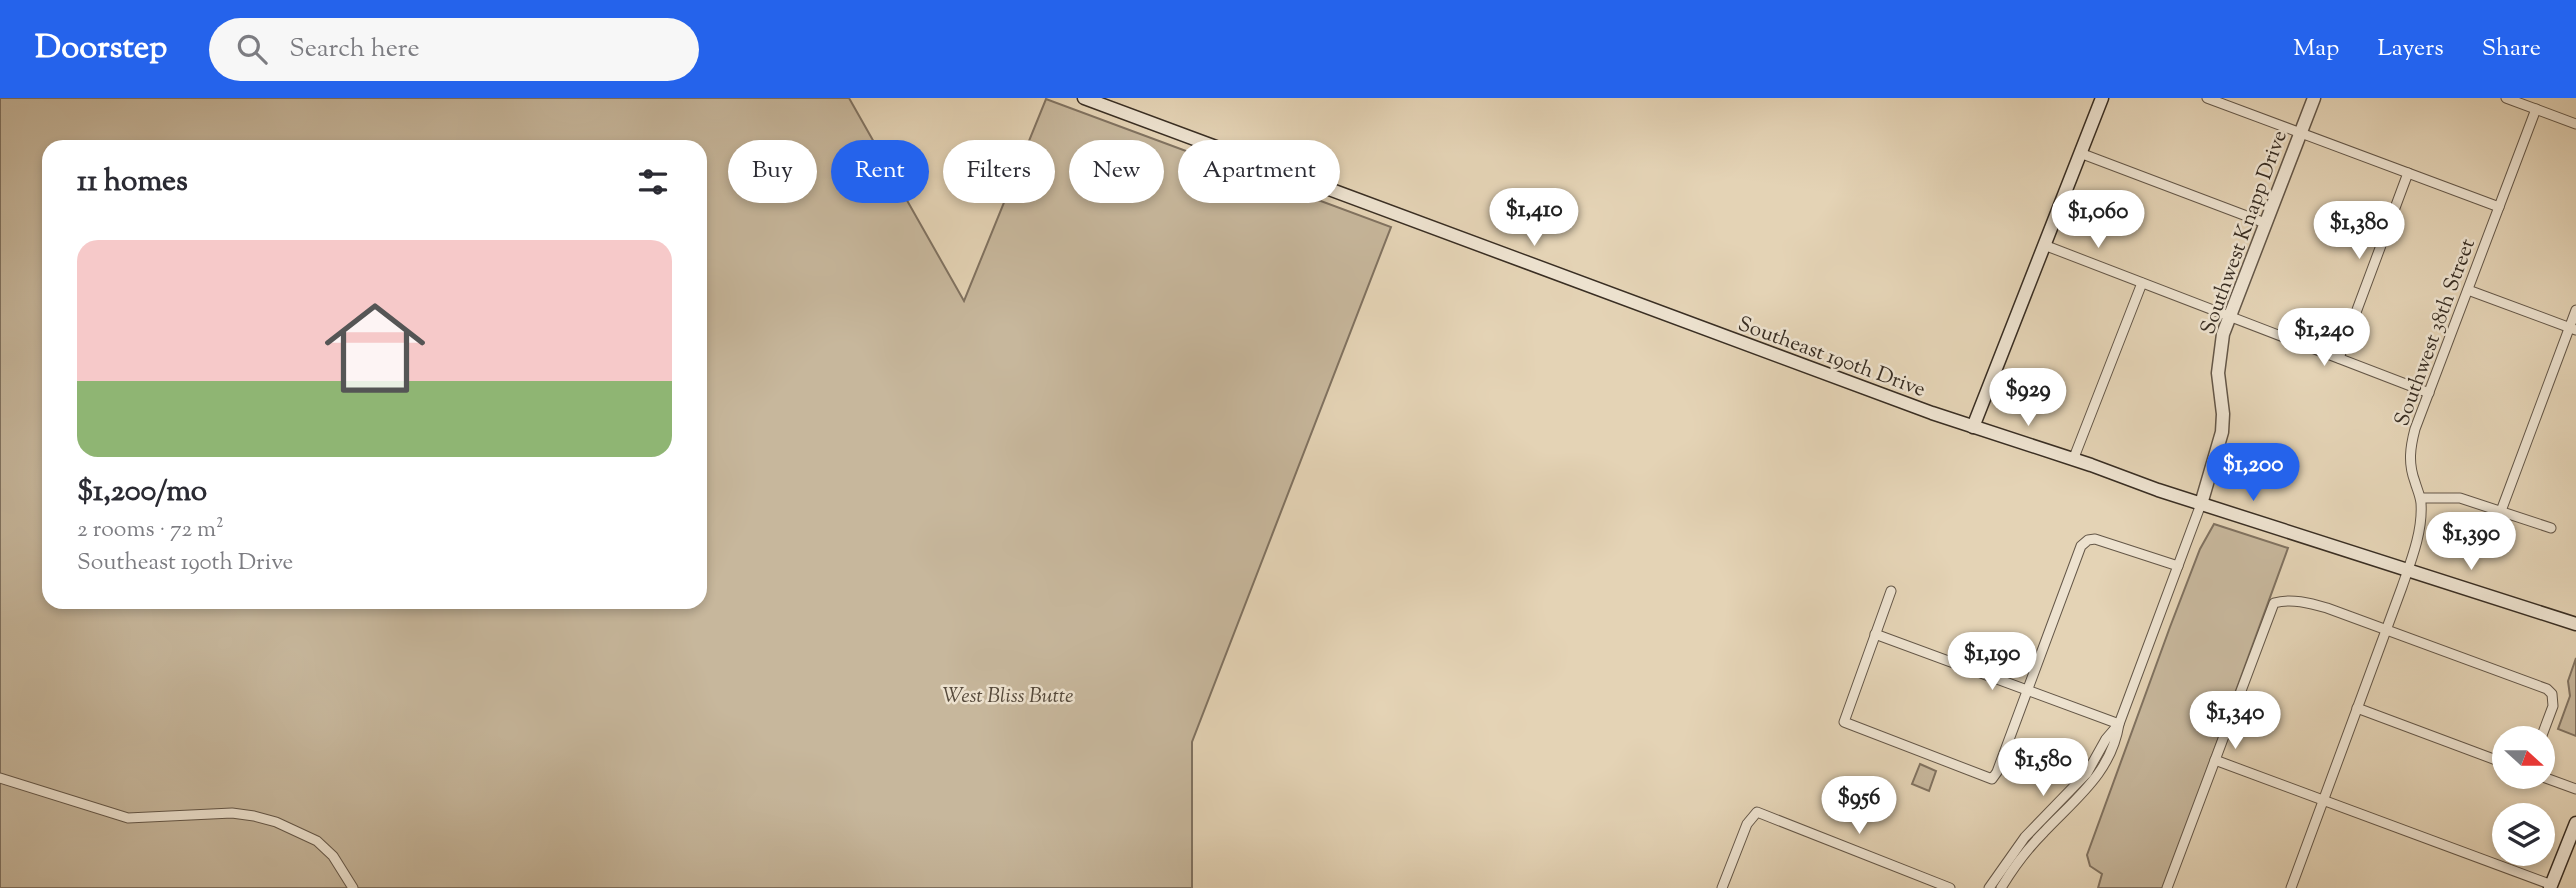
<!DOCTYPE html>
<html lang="en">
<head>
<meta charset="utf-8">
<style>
  :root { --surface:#fff; --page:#f7f7f7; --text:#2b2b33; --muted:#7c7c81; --line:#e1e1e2; --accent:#2563eb }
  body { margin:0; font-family:"Sorts Mill Goudy",serif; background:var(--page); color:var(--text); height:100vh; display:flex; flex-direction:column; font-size:26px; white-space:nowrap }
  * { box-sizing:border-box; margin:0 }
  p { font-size:23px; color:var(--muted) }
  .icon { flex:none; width:38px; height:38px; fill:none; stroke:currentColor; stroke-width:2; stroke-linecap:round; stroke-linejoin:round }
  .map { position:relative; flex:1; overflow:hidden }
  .drawer { position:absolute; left:42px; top:42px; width:665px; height:469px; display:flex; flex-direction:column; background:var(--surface); border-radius:21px; box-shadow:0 4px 10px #0003 }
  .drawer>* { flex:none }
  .guide { position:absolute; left:728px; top:42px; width:665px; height:63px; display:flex; gap:14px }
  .needle { width:46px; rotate:111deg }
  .fabs { position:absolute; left:2492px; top:628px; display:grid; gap:14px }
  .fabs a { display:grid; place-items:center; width:63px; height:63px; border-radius:50%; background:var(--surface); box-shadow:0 4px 10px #0003; font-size:35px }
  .price { position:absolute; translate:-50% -60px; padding:0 16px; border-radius:24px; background:#fff; color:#222; font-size:23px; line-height:46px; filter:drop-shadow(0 2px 4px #0008) }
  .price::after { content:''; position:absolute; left:50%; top:42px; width:21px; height:16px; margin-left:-10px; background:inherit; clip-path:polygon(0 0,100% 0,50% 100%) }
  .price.selected { background:var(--accent); color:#fff }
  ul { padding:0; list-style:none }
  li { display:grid; align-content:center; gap:14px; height:371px; padding:0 35px }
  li+li { border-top:2px solid var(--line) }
  li span { display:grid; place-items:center; height:217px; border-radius:21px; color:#555 }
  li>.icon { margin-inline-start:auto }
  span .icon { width:126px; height:126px; fill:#fffc; stroke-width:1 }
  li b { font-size:30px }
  h2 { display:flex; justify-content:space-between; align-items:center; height:84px; padding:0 35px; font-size:30px }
  .tag { padding:0 24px; border-radius:32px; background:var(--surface); box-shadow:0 4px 10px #0003; font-size:24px; line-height:63px }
  .tag.selected { background:var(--accent); color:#fff }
  header { display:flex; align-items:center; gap:42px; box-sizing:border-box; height:98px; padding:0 35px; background:var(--accent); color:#fff }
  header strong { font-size:33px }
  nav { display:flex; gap:38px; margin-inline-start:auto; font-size:24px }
  .search { width:490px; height:63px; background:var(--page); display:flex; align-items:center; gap:18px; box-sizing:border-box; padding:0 24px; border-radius:38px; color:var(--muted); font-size:26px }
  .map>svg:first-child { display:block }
  .green { fill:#c7b79c; stroke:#807260; stroke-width:2; fill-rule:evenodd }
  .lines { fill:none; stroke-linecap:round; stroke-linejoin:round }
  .minor-casing { stroke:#645748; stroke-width:11 }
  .tertiary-casing { stroke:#645748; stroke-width:15 }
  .secondary-casing { stroke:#392e23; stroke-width:15 }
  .minor { stroke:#ede2cf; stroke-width:9 }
  .tertiary { stroke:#ede2cf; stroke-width:12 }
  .secondary { stroke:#ede2cf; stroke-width:12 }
  .labels { text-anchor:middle; stroke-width:5; stroke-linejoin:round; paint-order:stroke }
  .street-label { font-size:21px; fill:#392e23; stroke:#ede2cf }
  .park-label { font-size:21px; font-style:italic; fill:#55493b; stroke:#ede2cf }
</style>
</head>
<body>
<header>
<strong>Doorstep</strong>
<div class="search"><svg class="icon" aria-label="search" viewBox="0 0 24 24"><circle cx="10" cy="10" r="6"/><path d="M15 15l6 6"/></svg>Search here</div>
<nav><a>Map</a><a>Layers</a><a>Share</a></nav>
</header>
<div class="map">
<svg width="2576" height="790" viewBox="0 0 2576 790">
  <rect width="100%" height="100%" fill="#e4d3b5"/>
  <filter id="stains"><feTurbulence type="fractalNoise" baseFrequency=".00286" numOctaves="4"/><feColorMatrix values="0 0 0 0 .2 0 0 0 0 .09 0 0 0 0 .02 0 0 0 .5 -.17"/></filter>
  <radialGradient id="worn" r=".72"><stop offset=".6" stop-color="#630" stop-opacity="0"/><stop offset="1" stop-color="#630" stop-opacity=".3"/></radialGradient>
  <g class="green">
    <path d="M0,0H849L964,203L1046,1L1391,129L1192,644V790H0ZM49,49H700V504H49Z"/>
    <polygon points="2214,426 2288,450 2164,790 2098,790 2102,776 2090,768 2087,757 2170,529 2200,451"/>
    <polygon points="2576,560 2576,638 2558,631 2570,598 2568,583"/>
    <polygon points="1920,666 1936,673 1929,693 1912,686"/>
  </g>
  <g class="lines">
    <defs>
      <g id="minor">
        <polyline points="2207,0 2499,109"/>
        <polyline points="2506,0 2576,26"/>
        <polyline points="2080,55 2265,125"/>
        <polyline points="2044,147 2429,295"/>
        <polyline points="2468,192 2576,232"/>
        <polyline points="2339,260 2408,75"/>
        <polyline points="2073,362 2142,185"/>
        <polyline points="2421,400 2460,400 2551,430"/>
        <polyline points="2501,413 2576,212"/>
        <polyline points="1891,493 1844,624 1992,681 1997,674 2081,448 2088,442 2095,441 2178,468"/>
        <polyline points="1875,536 2119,626"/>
        <polyline points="2357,610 2504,665"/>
        <polyline points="2215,662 2552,787"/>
        <polyline points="2543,679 2576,691"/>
        <polyline points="0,680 128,720 232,715 254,718 276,724 317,743 333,758 353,790"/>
        <polyline points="1722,790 1747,726 1757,714 1950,790"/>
        <polyline points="1989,790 2025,739 2087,675 2106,641 2118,627"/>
        <path d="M2001,790C2013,770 2027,751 2044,734C2076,700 2111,675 2119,626L2201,406"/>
        <path d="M2167,790L2274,505C2291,500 2310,505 2327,510L2547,591L2552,596L2553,608L2541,640"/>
        <path d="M2291,790L2402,489C2411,463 2423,433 2421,405C2420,397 2417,391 2415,384C2408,365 2410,350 2415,331L2536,11"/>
      </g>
      <polyline id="tertiary" points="2201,406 2222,334 2223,316 2218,275 2223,236 2314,0"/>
      <g id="secondary">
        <polyline points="1084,0 1932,315 2091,367 2158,392 2576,526"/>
        <polyline points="1973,329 2102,0"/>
        <polyline points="2550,790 2576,725"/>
      </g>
    </defs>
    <use href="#minor" class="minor-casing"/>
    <use href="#tertiary" class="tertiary-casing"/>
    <use href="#secondary" class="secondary-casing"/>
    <use href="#minor" class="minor"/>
    <use href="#tertiary" class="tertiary"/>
    <use href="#secondary" class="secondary"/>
  </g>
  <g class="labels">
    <g class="street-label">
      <text transform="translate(2243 134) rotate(-70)" y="7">Southwest Knapp Drive</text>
      <text transform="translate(2434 234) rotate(-70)" y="7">Southwest 38th Street</text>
      <text transform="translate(1832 258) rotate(20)" y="7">Southeast 190th Drive</text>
    </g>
    <g class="park-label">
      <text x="1008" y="604">West Bliss Butte</text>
    </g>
  </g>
  <rect width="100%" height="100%" filter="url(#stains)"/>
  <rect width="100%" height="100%" fill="url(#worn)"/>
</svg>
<div class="fabs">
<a><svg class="needle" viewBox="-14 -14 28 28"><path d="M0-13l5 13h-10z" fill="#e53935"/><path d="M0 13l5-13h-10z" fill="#7c7c81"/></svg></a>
<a><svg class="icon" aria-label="layers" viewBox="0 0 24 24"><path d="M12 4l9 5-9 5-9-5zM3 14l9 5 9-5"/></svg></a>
</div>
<b class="price" style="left:1534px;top:150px">$1,410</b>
<b class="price" style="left:2098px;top:152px">$1,060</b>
<b class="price" style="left:2359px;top:163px">$1,380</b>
<b class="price" style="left:2324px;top:270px">$1,240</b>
<b class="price" style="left:2028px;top:330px">$929</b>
<b class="price selected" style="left:2253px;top:405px">$1,200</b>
<b class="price" style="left:2471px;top:474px">$1,390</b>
<b class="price" style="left:1992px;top:594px">$1,190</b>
<b class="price" style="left:2235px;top:653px">$1,340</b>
<b class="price" style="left:2043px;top:700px">$1,580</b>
<b class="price" style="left:1859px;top:738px">$956</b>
<div class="guide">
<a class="tag">Buy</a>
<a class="tag selected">Rent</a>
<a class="tag">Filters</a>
<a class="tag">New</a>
<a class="tag">Apartment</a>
</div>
<section class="drawer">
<h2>11 homes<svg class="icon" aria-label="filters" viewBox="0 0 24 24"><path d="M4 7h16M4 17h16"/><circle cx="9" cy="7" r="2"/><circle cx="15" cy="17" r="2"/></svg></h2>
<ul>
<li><span style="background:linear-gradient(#f6c9c9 65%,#8fb573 0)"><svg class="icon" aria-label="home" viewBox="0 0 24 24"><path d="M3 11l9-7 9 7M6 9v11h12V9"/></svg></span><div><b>$1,200/mo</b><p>2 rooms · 72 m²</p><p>Southeast 190th Drive</p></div></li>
</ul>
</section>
</div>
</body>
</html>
